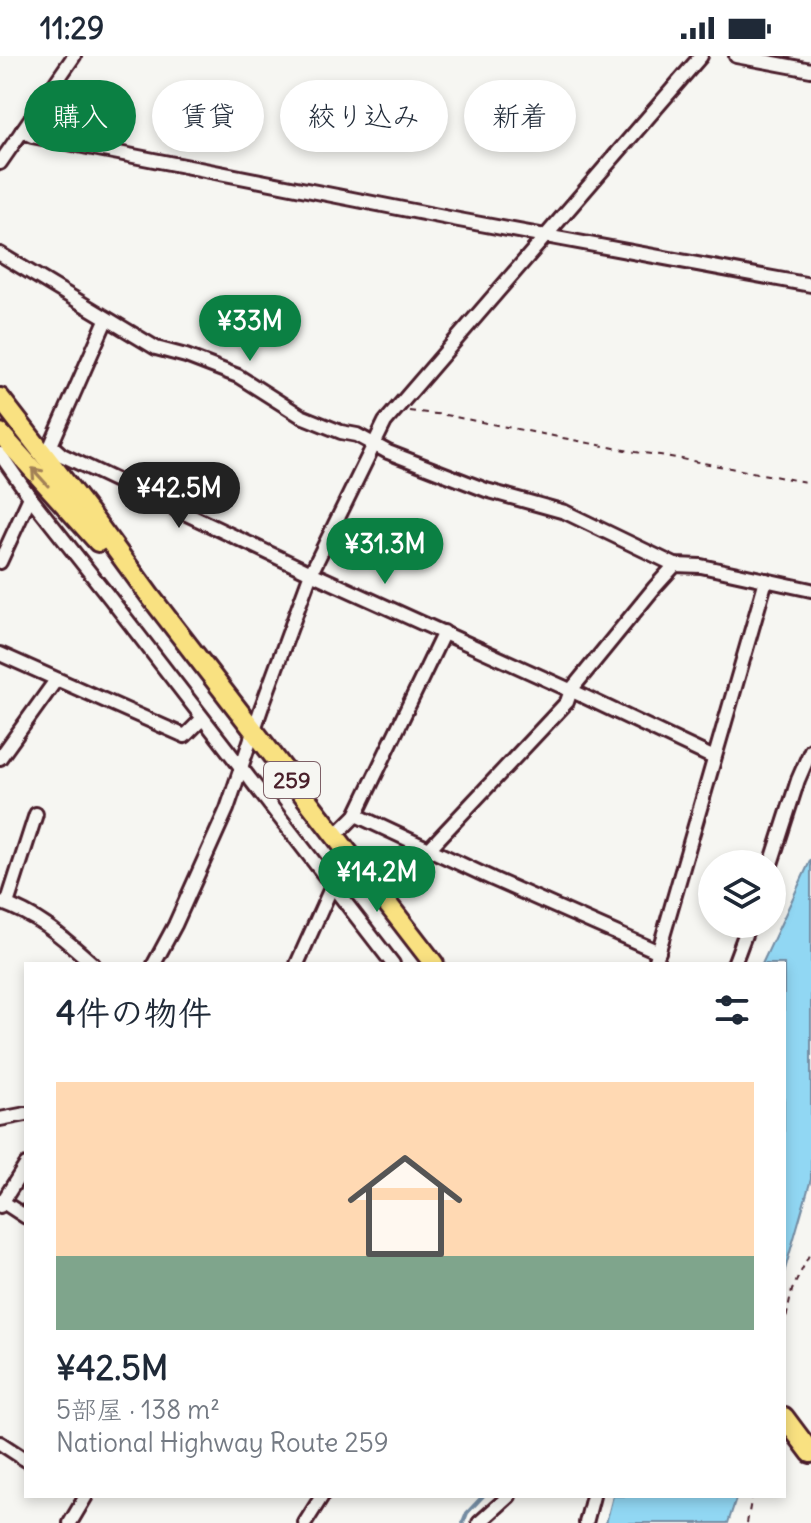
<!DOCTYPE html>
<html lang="ja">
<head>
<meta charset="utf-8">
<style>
  :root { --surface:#fff; --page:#f2f2f3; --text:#1f2937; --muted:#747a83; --accent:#0b8043 }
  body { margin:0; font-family:Delius,"Klee One",sans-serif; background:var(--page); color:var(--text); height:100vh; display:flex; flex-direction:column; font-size:30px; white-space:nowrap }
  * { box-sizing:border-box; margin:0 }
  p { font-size:26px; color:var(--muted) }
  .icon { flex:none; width:44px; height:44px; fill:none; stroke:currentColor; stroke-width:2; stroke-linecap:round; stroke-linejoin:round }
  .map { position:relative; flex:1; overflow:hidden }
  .side { position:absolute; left:24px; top:906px; width:762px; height:536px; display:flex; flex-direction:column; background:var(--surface); border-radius:0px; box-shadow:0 4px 12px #0003 }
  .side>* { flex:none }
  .hud { position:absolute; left:24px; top:24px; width:764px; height:72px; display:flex; gap:16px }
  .fabs { position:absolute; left:698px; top:794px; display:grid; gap:16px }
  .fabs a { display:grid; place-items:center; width:88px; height:88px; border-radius:50%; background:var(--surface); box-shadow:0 4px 12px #0003; font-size:40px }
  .price { position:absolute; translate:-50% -68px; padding:0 18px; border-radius:28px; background:var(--accent); color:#fff; font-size:26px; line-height:52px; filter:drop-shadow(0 2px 4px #0008) }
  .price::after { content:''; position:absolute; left:50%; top:48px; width:24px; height:18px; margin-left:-12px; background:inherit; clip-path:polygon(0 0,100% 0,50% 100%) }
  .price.selected { background:#222; color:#fff }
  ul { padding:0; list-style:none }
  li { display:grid; align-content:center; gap:16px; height:424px; padding:0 32px }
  li span { display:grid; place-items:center; height:248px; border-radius:0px; color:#555 }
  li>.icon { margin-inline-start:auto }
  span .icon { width:144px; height:144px; fill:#fffc; stroke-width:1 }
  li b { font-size:34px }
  h2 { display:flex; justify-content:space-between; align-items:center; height:96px; padding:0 32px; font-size:34px }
  .chip { padding:0 28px; border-radius:36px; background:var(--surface); box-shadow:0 4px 12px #0003; font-size:28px; line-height:72px }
  .chip.selected { background:var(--accent); color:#fff }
  .status { display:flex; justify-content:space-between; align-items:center; height:56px; padding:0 40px; background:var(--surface); direction:ltr }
  .status svg { height:22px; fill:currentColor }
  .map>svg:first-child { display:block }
  .water { fill:#91d7f3; stroke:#758da3; stroke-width:2 }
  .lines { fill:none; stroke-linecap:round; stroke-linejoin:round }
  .stream { stroke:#758da3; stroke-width:4 }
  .minor-casing { stroke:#4a1f2b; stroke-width:18 }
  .highway-casing { stroke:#4a1f2b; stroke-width:24 }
  .path { stroke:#4a1f2b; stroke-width:2; stroke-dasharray:6 6; stroke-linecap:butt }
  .minor { stroke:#f6f6f2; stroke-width:12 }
  .highway { stroke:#f9e181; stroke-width:18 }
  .oneway { stroke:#a28056 }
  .labels { text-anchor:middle; stroke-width:8; stroke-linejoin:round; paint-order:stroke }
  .shield { fill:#f6f6f2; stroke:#7e6067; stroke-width:2 }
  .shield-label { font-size:22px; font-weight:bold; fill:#4a1f2b }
</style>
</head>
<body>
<div class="status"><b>11:29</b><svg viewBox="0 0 49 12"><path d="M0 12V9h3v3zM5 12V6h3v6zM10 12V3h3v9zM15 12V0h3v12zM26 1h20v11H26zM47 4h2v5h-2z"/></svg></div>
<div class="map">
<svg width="811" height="1467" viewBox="0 0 811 1467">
  <rect width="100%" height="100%" fill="#f6f6f2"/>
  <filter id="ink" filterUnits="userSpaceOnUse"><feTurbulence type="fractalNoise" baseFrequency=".0125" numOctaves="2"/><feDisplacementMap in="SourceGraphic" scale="16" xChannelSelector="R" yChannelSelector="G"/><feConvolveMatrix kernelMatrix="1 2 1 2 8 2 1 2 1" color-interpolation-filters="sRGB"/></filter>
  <g filter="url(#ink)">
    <g class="water">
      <polygon points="811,803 811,1123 784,1217 784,908 762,908"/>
      <polygon points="613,1440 737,1440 728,1467 606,1467"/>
    </g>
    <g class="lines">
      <polyline class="stream" points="463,1467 467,1457 483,1440"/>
      <defs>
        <g id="minor">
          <polyline points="736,0 811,14"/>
          <polyline points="22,75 32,80 459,164 811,229"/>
          <polyline points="0,107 74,0"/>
          <polyline points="0,198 156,292 186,300 238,320 301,360 341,376 357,379 388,396 486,434 565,456 675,509 701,510 811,534"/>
          <polyline points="106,264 51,389 62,399 311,517 581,639 714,702"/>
          <polyline points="0,398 30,441 110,542 393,908"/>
          <polyline points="0,506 30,441"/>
          <polyline points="0,598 185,680 202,663"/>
          <polyline points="0,702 56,624"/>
          <polyline points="356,759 493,823 659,896"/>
          <polyline points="335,780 356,759 444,576"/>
          <polyline points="429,793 567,646 571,634 655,531 675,509"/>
          <polyline points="771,808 798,724 811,694"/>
          <path d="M0,846C41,861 61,880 93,908"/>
          <polyline points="7,848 36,758"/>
          <polyline points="154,908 175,869 227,753 262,650 311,517 385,366 701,0"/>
          <polyline points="297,908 332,830"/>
          <polyline points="655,908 766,524"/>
          <polyline points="734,908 749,868"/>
          <polyline points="0,1063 26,1058"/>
          <polyline points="0,1144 26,1161"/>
          <polyline points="0,1150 26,1109"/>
          <polyline points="0,1387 26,1404"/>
          <polyline points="70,1467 86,1440"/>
          <polyline points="305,1467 322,1440"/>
          <polyline points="479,1467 509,1440"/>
          <polyline points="586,1467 593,1440"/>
        </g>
        <g id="highway">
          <polyline points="0,342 93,462 150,540 434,908"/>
          <polyline points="0,377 98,486"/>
          <polyline points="784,1361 811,1397"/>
        </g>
      </defs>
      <use href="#minor" class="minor-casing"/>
      <use href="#highway" class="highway-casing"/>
      <g class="path">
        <polyline points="409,355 445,359 635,396 660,399 811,427"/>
        <polyline points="784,1273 792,1234 811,1195"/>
        <polyline points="747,1467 752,1440"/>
      </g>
      <use href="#minor" class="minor"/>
      <use href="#highway" class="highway"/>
    </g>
    <defs><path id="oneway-shaft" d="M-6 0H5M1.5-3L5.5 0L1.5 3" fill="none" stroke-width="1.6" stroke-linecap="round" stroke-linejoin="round" transform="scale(2)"/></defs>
    <use class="oneway" href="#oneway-shaft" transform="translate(40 421) rotate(-132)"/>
  </g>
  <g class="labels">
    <rect class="shield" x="264" y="706" width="56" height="36" rx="6"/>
    <g class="shield-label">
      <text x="292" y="732">259</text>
    </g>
  </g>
</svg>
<div class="fabs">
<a><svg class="icon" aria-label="layers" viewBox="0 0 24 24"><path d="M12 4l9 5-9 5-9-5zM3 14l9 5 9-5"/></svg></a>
</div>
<b class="price" style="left:250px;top:307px">¥33M</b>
<b class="price selected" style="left:179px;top:474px">¥42.5M</b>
<b class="price" style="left:385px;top:530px">¥31.3M</b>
<b class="price" style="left:377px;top:858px">¥14.2M</b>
<div class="hud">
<a class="chip selected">購入</a>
<a class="chip">賃貸</a>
<a class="chip">絞り込み</a>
<a class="chip">新着</a>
</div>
<section class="side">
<h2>4件の物件<svg class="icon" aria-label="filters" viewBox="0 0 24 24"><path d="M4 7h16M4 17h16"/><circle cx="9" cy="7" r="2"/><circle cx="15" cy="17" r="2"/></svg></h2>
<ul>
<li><span style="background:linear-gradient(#ffd9b3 70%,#7fa58c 0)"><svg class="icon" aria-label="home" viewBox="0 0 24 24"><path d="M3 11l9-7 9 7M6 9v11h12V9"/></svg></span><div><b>¥42.5M</b><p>5部屋 · 138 m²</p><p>National Highway Route 259</p></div></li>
</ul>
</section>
</div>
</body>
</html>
